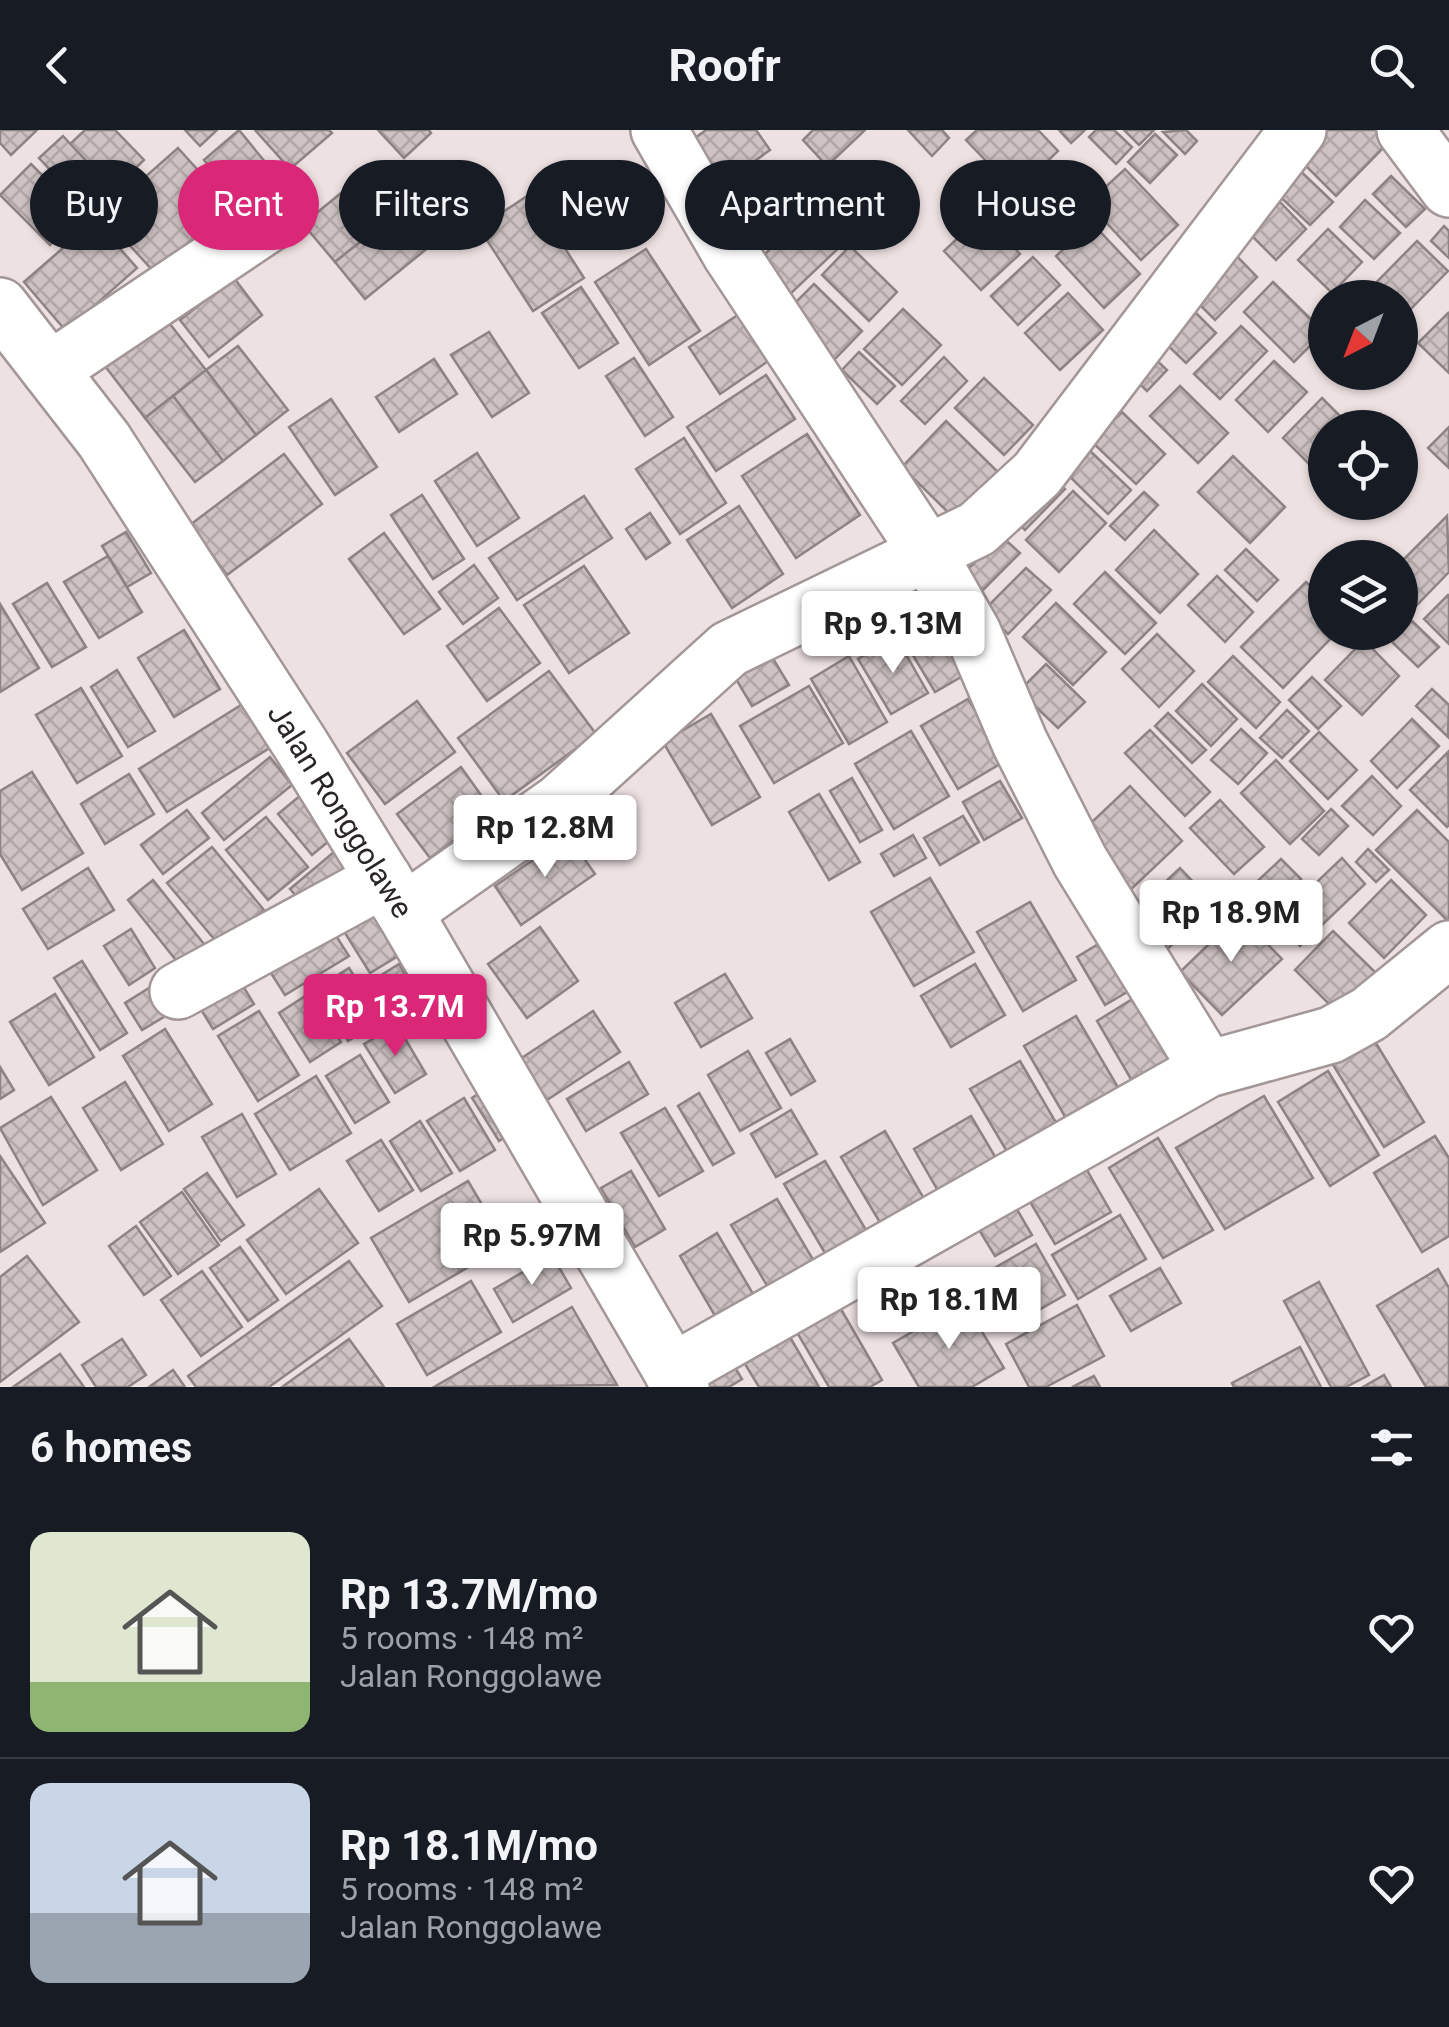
<!DOCTYPE html>
<html lang="en">
<head>
<meta charset="utf-8">
<style>
  :root { --surface:#171b24; --page:#20242c; --text:#f1f3f6; --muted:#9ea1a6; --line:#363941; --accent:#db2777 }
  body { margin:0; font-family:Roboto,sans-serif; background:var(--page); color:var(--text); height:100vh; display:flex; flex-direction:column; font-size:38px; white-space:nowrap }
  * { box-sizing:border-box; margin:0 }
  p { font-size:32px; color:var(--muted) }
  .icon { flex:none; width:55px; height:55px; fill:none; stroke:currentColor; stroke-width:2; stroke-linecap:round; stroke-linejoin:round }
  .map { position:relative; height:1257px; overflow:hidden }
  .details { display:flex; flex-direction:column; background:var(--surface); flex:1 }
  .details>* { flex:none }
  .top-card { position:absolute; left:30px; top:30px; width:1390px; height:90px; display:flex; gap:20px }
  .needle { width:65px; rotate:222deg }
  .tools { position:absolute; left:1308px; top:150px; display:grid; gap:20px }
  .tools a { display:grid; place-items:center; width:110px; height:110px; border-radius:50%; background:var(--surface); box-shadow:0 2px 8px #0004; font-size:50px }
  .price { position:absolute; translate:-50% -85px; padding:0 22px; border-radius:10px; background:#fff; color:#222; font-size:32px; line-height:65px; filter:drop-shadow(0 2px 5px #0008) }
  .price::after { content:''; position:absolute; left:50%; top:60px; width:30px; height:22px; margin-left:-15px; background:inherit; clip-path:polygon(0 0,100% 0,50% 100%) }
  .price.current { background:var(--accent); color:#fff }
  ul { padding:0; list-style:none }
  li { display:flex; align-items:center; gap:30px; height:250px; padding:0 30px }
  li+li { border-top:2px solid var(--line) }
  li span { display:grid; place-items:center; flex:none; width:280px; height:200px; border-radius:20px; color:#555 }
  li>.icon { margin-inline-start:auto }
  span .icon { width:120px; height:120px; fill:#fffc; stroke-width:1 }
  li b { font-size:42px }
  h2 { display:flex; justify-content:space-between; align-items:center; height:120px; padding:0 30px; font-size:42px }
  .tag { padding:0 35px; border-radius:45px; background:var(--surface); box-shadow:0 2px 8px #0004; font-size:35px; line-height:90px }
  .tag.current { background:var(--accent); color:#fff }
  header { display:flex; justify-content:space-between; align-items:center; height:130px; padding:0 30px; background:var(--surface); font-size:45px; font-weight:700 }
  .map>svg:first-child { display:block }
  .building { fill:url(#building-cross-hatch); stroke:#8e8384; stroke-width:2.5 }
  .lines { fill:none; stroke-linecap:round; stroke-linejoin:round }
  .minor-casing { stroke:#a29697; stroke-width:60 }
  .minor { stroke:#fff; stroke-width:55 }
  .labels { text-anchor:middle; stroke-width:9; stroke-linejoin:round; paint-order:stroke }
  .street-label { font-size:30px; fill:#2a2526; stroke:#fff }
</style>
</head>
<body>
<header><svg class="icon" aria-label="back" viewBox="0 0 24 24"><path d="M15 5l-7 7 7 7"/></svg>Roofr<svg class="icon" aria-label="search" viewBox="0 0 24 24"><circle cx="10" cy="10" r="6"/><path d="M15 15l6 6"/></svg></header>
<div class="map">
<svg width="1449" height="1257" viewBox="0 0 1449 1257">
  <defs>
    <pattern id="building-cross-hatch" width="8" height="8" patternUnits="userSpaceOnUse" patternTransform="scale(2.5)"><rect width="8" height="8" fill="#cec2c3"/><path d="M0 0l8 8M0 8l8-8" fill="none" stroke="#b1a7a7"/></pattern>
  </defs>
  <rect width="100%" height="100%" fill="#eee1e2"/>
  <g class="building">
    <polygon points="0,0 37,0 11,25 0,13"/>
    <polygon points="85,0 115,0 144,30 113,60 70,14"/>
    <polygon points="185,0 217,0 200,16"/>
    <polygon points="239,0 279,49 244,78 204,30"/>
    <polygon points="255,0 329,0 332,3 290,39"/>
    <polygon points="378,0 429,0 431,3 404,28"/>
    <polygon points="706,0 756,0 770,20 716,59 684,16"/>
    <polygon points="813,0 865,0 827,36 803,10"/>
    <polygon points="908,0 942,0 949,8 932,26"/>
    <polygon points="977,0 1038,0 1058,21 1016,62 966,10"/>
    <polygon points="1059,0 1085,0 1071,13"/>
    <polygon points="1096,0 1114,0 1132,17 1116,34 1089,7"/>
    <polygon points="1124,0 1154,0 1139,15"/>
    <polygon points="1186,0 1197,11 1185,24 1163,2"/>
    <polygon points="1318,0 1383,0 1392,9 1336,66 1294,24"/>
    <polygon points="1155,4 1177,25 1150,53 1128,32"/>
    <polygon points="63,6 113,60 90,82 39,28"/>
    <polygon points="178,18 240,87 165,154 102,85"/>
    <polygon points="1292,33 1333,72 1310,95 1269,56"/>
    <polygon points="31,34 81,84 50,115 0,65"/>
    <polygon points="373,37 405,76 335,132 303,94"/>
    <polygon points="1125,39 1178,95 1141,130 1088,73"/>
    <polygon points="1391,46 1425,79 1406,97 1373,64"/>
    <polygon points="530,64 584,148 533,181 479,98"/>
    <polygon points="1365,70 1400,103 1374,129 1340,97"/>
    <polygon points="1280,72 1306,99 1276,130 1249,103"/>
    <polygon points="405,76 435,112 365,169 335,132"/>
    <polygon points="813,77 846,111 788,166 756,133"/>
    <polygon points="983,84 1020,124 981,160 944,121"/>
    <polygon points="95,90 137,138 66,201 24,152"/>
    <polygon points="1092,93 1140,144 1104,178 1056,126"/>
    <polygon points="1444,96 1449,101 1449,128 1431,111"/>
    <polygon points="1328,99 1362,132 1332,163 1298,130"/>
    <polygon points="1417,111 1448,141 1400,190 1400,168 1361,168"/>
    <polygon points="850,116 897,162 869,191 822,145"/>
    <polygon points="1228,117 1257,147 1215,190 1186,161"/>
    <polygon points="646,119 700,201 649,235 595,152"/>
    <polygon points="1033,127 1060,155 1018,195 991,166"/>
    <polygon points="234,148 262,185 209,227 180,190"/>
    <polygon points="1273,152 1324,202 1294,232 1244,182"/>
    <polygon points="814,154 862,201 834,230 785,183"/>
    <polygon points="581,157 618,213 579,238 542,183"/>
    <polygon points="1068,163 1103,200 1060,240 1025,203"/>
    <polygon points="1190,177 1216,203 1186,233 1160,208"/>
    <polygon points="747,179 777,225 720,264 689,217"/>
    <polygon points="903,179 941,215 902,255 864,219"/>
    <polygon points="159,180 206,240 145,288 98,227"/>
    <polygon points="1448,183 1449,185 1449,243 1418,213"/>
    <polygon points="1241,196 1267,221 1220,269 1194,244"/>
    <polygon points="489,202 529,263 492,287 451,225"/>
    <polygon points="238,216 288,280 256,305 206,240"/>
    <polygon points="859,222 895,256 877,274 842,240"/>
    <polygon points="1150,224 1167,240 1147,261 1129,244"/>
    <polygon points="944,227 967,251 925,294 901,271"/>
    <polygon points="634,228 673,287 645,306 606,246"/>
    <polygon points="434,229 457,264 399,302 376,267"/>
    <polygon points="1274,231 1307,262 1268,302 1236,270"/>
    <polygon points="206,240 256,305 223,331 173,266"/>
    <polygon points="766,245 795,289 716,341 687,297"/>
    <polygon points="984,248 1033,295 1004,325 955,278"/>
    <polygon points="1180,256 1228,303 1198,333 1150,286"/>
    <polygon points="173,266 223,331 195,352 145,288"/>
    <polygon points="1322,268 1352,298 1325,298 1325,329 1314,339 1283,308"/>
    <polygon points="331,269 377,337 335,365 289,297"/>
    <polygon points="1122,282 1165,324 1136,354 1092,312"/>
    <polygon points="946,291 1002,346 958,392 902,337"/>
    <polygon points="1449,297 1449,338 1428,318"/>
    <polygon points="807,304 860,385 796,428 742,346"/>
    <polygon points="684,308 726,373 680,404 636,339"/>
    <polygon points="1087,318 1131,360 1108,384 1064,341"/>
    <polygon points="477,323 519,388 477,416 435,351"/>
    <polygon points="284,324 322,374 227,445 190,395"/>
    <polygon points="1233,326 1285,377 1250,413 1198,362"/>
    <polygon points="1050,345 1065,359 1025,400 1010,385"/>
    <polygon points="1073,361 1106,393 1059,442 1026,410"/>
    <polygon points="1144,362 1158,375 1125,410 1110,396"/>
    <polygon points="422,365 464,429 433,449 391,385"/>
    <polygon points="584,366 612,408 517,470 489,428"/>
    <polygon points="739,376 783,444 732,478 687,410"/>
    <polygon points="650,383 670,413 646,429 626,399"/>
    <polygon points="1447,386 1449,442 1415,477 1400,462 1400,433"/>
    <polygon points="1154,400 1198,444 1160,483 1116,440"/>
    <polygon points="126,402 151,443 127,457 102,416"/>
    <polygon points="384,403 440,479 404,504 349,429"/>
    <polygon points="1001,406 1020,423 983,460 964,443"/>
    <polygon points="1246,419 1278,450 1257,471 1225,440"/>
    <polygon points="108,426 142,482 99,508 64,452"/>
    <polygon points="474,435 498,468 463,494 439,462"/>
    <polygon points="584,436 629,503 569,543 524,475"/>
    <polygon points="1026,438 1051,460 1008,504 984,480"/>
    <polygon points="1105,442 1156,493 1125,524 1074,474"/>
    <polygon points="1217,446 1253,482 1225,512 1188,475"/>
    <polygon points="1306,452 1325,470 1325,502 1337,502 1283,558 1241,517"/>
    <polygon points="47,453 86,517 52,537 13,474"/>
    <polygon points="1448,465 1449,466 1449,514 1424,489"/>
    <polygon points="1056,473 1106,522 1073,555 1023,507"/>
    <polygon points="0,474 39,538 0,562"/>
    <polygon points="499,478 540,533 487,571 447,516"/>
    <polygon points="933,483 968,543 935,562 899,502"/>
    <polygon points="1412,491 1439,517 1418,537 1392,512"/>
    <polygon points="184,500 220,559 174,587 138,528"/>
    <polygon points="1157,504 1194,541 1159,577 1122,539"/>
    <polygon points="896,507 928,563 891,584 858,529"/>
    <polygon points="1364,510 1399,546 1362,585 1325,550"/>
    <polygon points="766,517 789,555 752,576 730,539"/>
    <polygon points="849,526 887,592 849,614 811,549"/>
    <polygon points="1233,526 1280,572 1256,598 1208,552"/>
    <polygon points="1046,534 1085,572 1058,598 1019,561"/>
    <polygon points="117,540 155,601 128,617 91,557"/>
    <polygon points="549,541 596,604 504,671 458,608"/>
    <polygon points="1312,547 1341,576 1318,599 1289,570"/>
    <polygon points="1202,554 1237,589 1211,616 1176,581"/>
    <polygon points="809,556 843,613 774,653 740,596"/>
    <polygon points="81,558 122,626 77,653 36,585"/>
    <polygon points="1432,559 1449,575 1448,607 1416,576"/>
    <polygon points="968,569 1005,631 958,659 921,596"/>
    <polygon points="249,570 276,614 167,682 139,639"/>
    <polygon points="417,571 455,622 385,674 347,623"/>
    <polygon points="1287,580 1309,601 1282,628 1260,608"/>
    <polygon points="1168,583 1206,620 1192,633 1155,596"/>
    <polygon points="711,584 760,667 712,695 663,612"/>
    <polygon points="1412,589 1439,616 1397,658 1371,631"/>
    <polygon points="1241,599 1267,623 1238,654 1211,630"/>
    <polygon points="1150,600 1210,662 1185,686 1125,623"/>
    <polygon points="911,601 949,666 894,699 855,634"/>
    <polygon points="1319,602 1357,640 1328,669 1290,631"/>
    <polygon points="1448,622 1449,695 1447,697 1410,660"/>
    <polygon points="270,627 292,655 224,710 202,683"/>
    <polygon points="1276,630 1324,681 1290,714 1241,663"/>
    <polygon points="461,637 493,682 430,728 397,684"/>
    <polygon points="32,642 83,723 22,760 0,724 0,661"/>
    <polygon points="129,644 154,684 105,714 81,674"/>
    <polygon points="1372,646 1401,676 1373,705 1342,676"/>
    <polygon points="852,648 882,700 860,712 830,661"/>
    <polygon points="1000,651 1022,688 984,710 963,672"/>
    <polygon points="1130,656 1182,711 1126,764 1074,709"/>
    <polygon points="819,664 860,732 829,750 789,682"/>
    <polygon points="301,665 335,706 312,725 278,684"/>
    <polygon points="1220,670 1264,717 1234,744 1190,698"/>
    <polygon points="1331,679 1348,696 1319,725 1302,709"/>
    <polygon points="187,680 209,708 163,744 141,715"/>
    <polygon points="1417,680 1449,712 1449,792 1376,720"/>
    <polygon points="963,686 979,712 940,735 924,708"/>
    <polygon points="266,687 308,737 268,770 226,720"/>
    <polygon points="913,705 926,728 894,746 881,724"/>
    <polygon points="568,706 595,744 521,795 495,756"/>
    <polygon points="212,717 264,780 220,816 167,753"/>
    <polygon points="1368,719 1389,740 1376,752 1356,732"/>
    <polygon points="334,722 352,742 307,779 290,759"/>
    <polygon points="1342,728 1365,754 1300,816 1276,791"/>
    <polygon points="1281,729 1301,749 1267,782 1247,761"/>
    <polygon points="88,738 114,780 48,819 23,779"/>
    <polygon points="1180,738 1215,775 1163,823 1128,787"/>
    <polygon points="930,748 974,822 914,856 871,782"/>
    <polygon points="153,750 204,814 179,834 128,770"/>
    <polygon points="1391,750 1426,785 1384,828 1349,793"/>
    <polygon points="368,767 403,823 370,843 335,787"/>
    <polygon points="1030,772 1076,850 1023,881 977,802"/>
    <polygon points="1239,785 1282,829 1222,885 1180,842"/>
    <polygon points="324,787 349,826 285,865 260,826"/>
    <polygon points="540,797 578,851 527,888 488,834"/>
    <polygon points="131,799 155,838 129,855 104,816"/>
    <polygon points="1333,801 1377,844 1338,883 1295,840"/>
    <polygon points="1110,807 1139,855 1105,875 1077,827"/>
    <polygon points="82,831 127,903 100,920 54,848"/>
    <polygon points="399,834 427,879 400,896 372,851"/>
    <polygon points="975,834 1005,885 951,917 921,866"/>
    <polygon points="349,838 382,890 348,911 316,859"/>
    <polygon points="235,843 254,874 213,899 194,868"/>
    <polygon points="725,844 752,888 701,917 675,873"/>
    <polygon points="157,853 174,881 142,900 125,873"/>
    <polygon points="310,863 341,912 310,932 279,883"/>
    <polygon points="55,864 94,927 49,955 10,892"/>
    <polygon points="1134,868 1173,934 1135,956 1097,891"/>
    <polygon points="259,881 299,945 258,971 218,906"/>
    <polygon points="593,881 620,922 544,972 517,931"/>
    <polygon points="1076,886 1119,959 1067,990 1024,916"/>
    <polygon points="397,895 426,944 395,963 364,914"/>
    <polygon points="165,899 212,974 169,1001 123,926"/>
    <polygon points="1371,905 1424,992 1384,1017 1330,930"/>
    <polygon points="790,909 815,951 791,965 766,923"/>
    <polygon points="748,921 781,978 740,1001 708,945"/>
    <polygon points="360,925 389,972 355,993 326,946"/>
    <polygon points="1020,931 1058,996 1009,1025 970,959"/>
    <polygon points="629,932 648,964 586,1001 567,969"/>
    <polygon points="0,937 14,960 0,969"/>
    <polygon points="1328,941 1379,1025 1330,1056 1278,972"/>
    <polygon points="316,946 351,1003 290,1040 255,984"/>
    <polygon points="125,952 163,1014 121,1040 83,978"/>
    <polygon points="496,953 522,996 499,1011 472,968"/>
    <polygon points="699,963 734,1023 713,1035 678,976"/>
    <polygon points="1264,966 1313,1048 1225,1099 1176,1018"/>
    <polygon points="51,967 97,1040 43,1075 0,998"/>
    <polygon points="464,968 495,1020 460,1041 427,991"/>
    <polygon points="665,978 703,1041 659,1066 621,1003"/>
    <polygon points="791,980 817,1024 776,1047 751,1004"/>
    <polygon points="242,984 276,1044 237,1067 202,1007"/>
    <polygon points="971,986 1003,1040 945,1073 914,1019"/>
    <polygon points="420,991 452,1043 421,1061 390,1011"/>
    <polygon points="885,1001 931,1081 888,1106 841,1027"/>
    <polygon points="1435,1006 1449,1028 1449,1106 1422,1122 1374,1043"/>
    <polygon points="1158,1008 1213,1100 1163,1128 1109,1038"/>
    <polygon points="381,1010 413,1060 379,1081 347,1031"/>
    <polygon points="0,1026 45,1093 0,1122"/>
    <polygon points="1080,1028 1111,1082 1055,1114 1023,1060"/>
    <polygon points="825,1031 866,1100 825,1123 784,1054"/>
    <polygon points="631,1041 665,1099 635,1117 601,1058"/>
    <polygon points="207,1043 244,1095 221,1111 184,1059"/>
    <polygon points="468,1051 506,1115 409,1172 371,1108"/>
    <polygon points="319,1059 358,1113 286,1164 247,1110"/>
    <polygon points="182,1062 219,1115 178,1144 140,1092"/>
    <polygon points="1008,1064 1032,1105 995,1126 970,1085"/>
    <polygon points="777,1069 818,1138 772,1164 731,1095"/>
    <polygon points="1120,1085 1146,1129 1078,1169 1052,1125"/>
    <polygon points="136,1096 171,1146 144,1165 109,1116"/>
    <polygon points="717,1103 759,1174 721,1196 680,1126"/>
    <polygon points="1036,1114 1065,1165 1009,1197 979,1147"/>
    <polygon points="240,1117 278,1170 248,1191 210,1138"/>
    <polygon points="552,1125 571,1158 513,1192 494,1159"/>
    <polygon points="27,1126 79,1192 0,1252 0,1147"/>
    <polygon points="349,1131 382,1176 269,1257 196,1257 188,1246"/>
    <polygon points="1160,1138 1181,1173 1131,1201 1110,1166"/>
    <polygon points="1438,1139 1449,1158 1449,1257 1426,1257 1377,1176"/>
    <polygon points="202,1141 242,1197 201,1226 161,1170"/>
    <polygon points="471,1151 501,1202 427,1245 397,1194"/>
    <polygon points="1319,1152 1369,1245 1346,1257 1331,1257 1284,1171"/>
    <polygon points="964,1172 1004,1238 972,1257 919,1257 893,1213"/>
    <polygon points="838,1174 882,1250 870,1257 829,1257 795,1199"/>
    <polygon points="1077,1175 1104,1226 1046,1257 1029,1257 1006,1214"/>
    <polygon points="572,1177 617,1255 434,1257"/>
    <polygon points="783,1195 819,1257 759,1257 737,1221"/>
    <polygon points="122,1209 146,1245 128,1257 96,1257 82,1235"/>
    <polygon points="349,1209 384,1257 282,1257"/>
    <polygon points="1300,1217 1321,1257 1234,1257 1232,1253"/>
    <polygon points="60,1224 84,1257 13,1257"/>
    <polygon points="728,1226 742,1249 729,1257 702,1257"/>
    <polygon points="173,1240 185,1257 149,1257"/>
    <polygon points="1384,1245 1391,1257 1363,1257"/>
    <polygon points="1094,1246 1100,1257 1072,1257"/>
  </g>
  <g class="lines">
    <defs>
      <g id="minor">
        <polyline points="659,0 730,123 929,425 973,503 1020,613 1080,731 1208,939"/>
        <polyline points="1405,0 1449,59"/>
        <polyline points="0,176 104,310 301,615 404,782 681,1257"/>
        <polyline points="50,240 274,90"/>
        <polyline points="404,782 560,672 729,519 977,399 1037,344 1298,0"/>
        <polyline points="178,861 384,749"/>
        <polyline points="672,1242 1208,939 1331,905 1369,884 1449,819"/>
      </g>
    </defs>
    <use href="#minor" class="minor-casing"/>
    <use href="#minor" class="minor"/>
  </g>
  <g class="labels">
    <g class="street-label">
      <text transform="translate(340 681) rotate(58)" y="10">Jalan Ronggolawe</text>
    </g>
  </g>
</svg>
<div class="tools">
<a><svg class="needle" viewBox="-14 -14 28 28"><path d="M0-13l5 13h-10z" fill="#e53935"/><path d="M0 13l5-13h-10z" fill="#9ea1a6"/></svg></a>
<a><svg class="icon" aria-label="locate" viewBox="0 0 24 24"><circle cx="12" cy="12" r="6"/><path d="M12 2v4M12 18v4M2 12h4M18 12h4"/></svg></a>
<a><svg class="icon" aria-label="layers" viewBox="0 0 24 24"><path d="M12 4l9 5-9 5-9-5zM3 14l9 5 9-5"/></svg></a>
</div>
<b class="price" style="left:893px;top:546px">Rp 9.13M</b>
<b class="price" style="left:545px;top:750px">Rp 12.8M</b>
<b class="price" style="left:1231px;top:835px">Rp 18.9M</b>
<b class="price current" style="left:395px;top:929px">Rp 13.7M</b>
<b class="price" style="left:532px;top:1158px">Rp 5.97M</b>
<b class="price" style="left:949px;top:1222px">Rp 18.1M</b>
<div class="top-card">
<a class="tag">Buy</a>
<a class="tag current">Rent</a>
<a class="tag">Filters</a>
<a class="tag">New</a>
<a class="tag">Apartment</a>
<a class="tag">House</a>
</div>
</div>
<section class="details">
<h2>6 homes<svg class="icon" aria-label="filters" viewBox="0 0 24 24"><path d="M4 7h16M4 17h16"/><circle cx="9" cy="7" r="2"/><circle cx="15" cy="17" r="2"/></svg></h2>
<ul>
<li><span style="background:linear-gradient(#dfe7d0 75%,#8fb573 0)"><svg class="icon" aria-label="home" viewBox="0 0 24 24"><path d="M3 11l9-7 9 7M6 9v11h12V9"/></svg></span><div><b>Rp 13.7M/mo</b><p>5 rooms · 148 m²</p><p>Jalan Ronggolawe</p></div><svg class="icon" aria-label="heart" viewBox="0 0 24 24"><path d="M12 20l-8-8c-3-5 5-10 8-4 3-6 11-1 8 4z"/></svg></li>
<li><span style="background:linear-gradient(#c9d6e8 65%,#9aa5b1 0)"><svg class="icon" aria-label="home" viewBox="0 0 24 24"><path d="M3 11l9-7 9 7M6 9v11h12V9"/></svg></span><div><b>Rp 18.1M/mo</b><p>5 rooms · 148 m²</p><p>Jalan Ronggolawe</p></div><svg class="icon" aria-label="heart" viewBox="0 0 24 24"><path d="M12 20l-8-8c-3-5 5-10 8-4 3-6 11-1 8 4z"/></svg></li>
</ul>
</section>
</body>
</html>
